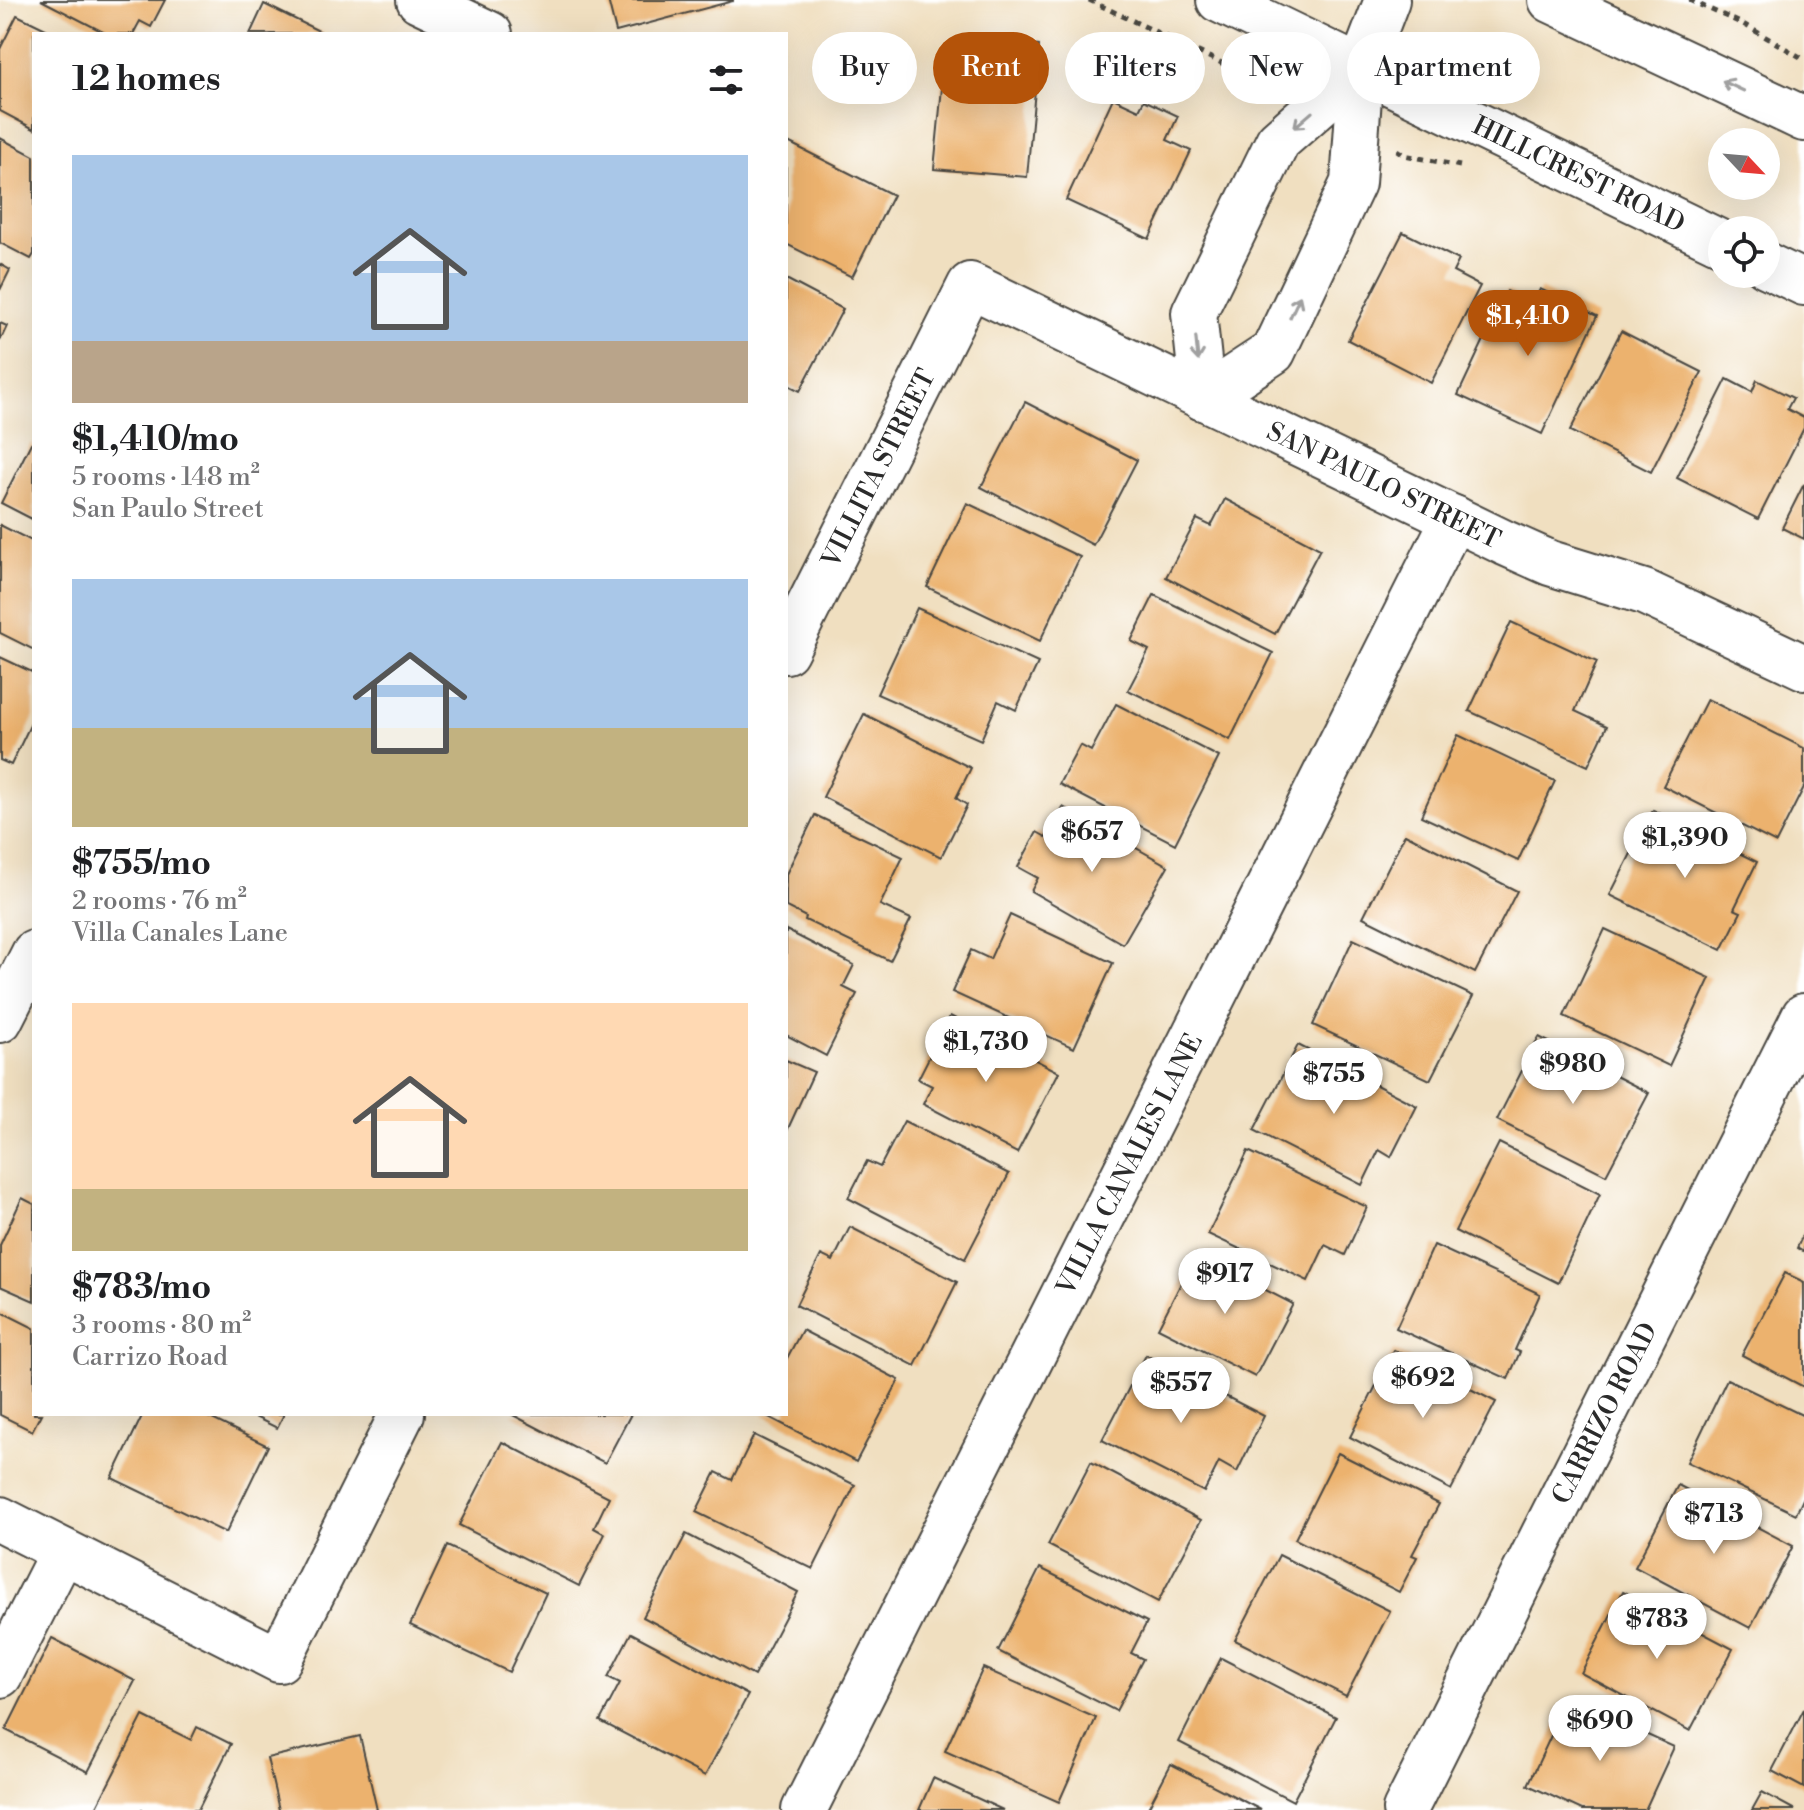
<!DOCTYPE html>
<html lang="en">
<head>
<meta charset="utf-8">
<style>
  :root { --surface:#fff; --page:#f2f2f2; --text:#202124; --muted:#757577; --accent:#b45309 }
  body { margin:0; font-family:"Libre Bodoni",serif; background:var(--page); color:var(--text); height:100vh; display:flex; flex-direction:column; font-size:30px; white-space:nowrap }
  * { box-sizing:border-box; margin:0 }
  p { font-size:26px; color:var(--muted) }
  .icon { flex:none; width:44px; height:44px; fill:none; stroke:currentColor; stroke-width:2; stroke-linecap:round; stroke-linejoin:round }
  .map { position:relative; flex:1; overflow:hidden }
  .sheet { position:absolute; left:32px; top:32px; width:756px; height:1384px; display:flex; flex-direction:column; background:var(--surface); border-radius:0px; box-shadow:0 8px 32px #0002 }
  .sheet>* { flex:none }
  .guide { position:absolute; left:812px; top:32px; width:760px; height:72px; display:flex; gap:16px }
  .needle { width:52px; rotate:116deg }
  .tools { position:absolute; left:1708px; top:128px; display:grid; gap:16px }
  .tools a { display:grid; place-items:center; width:72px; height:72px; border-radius:50%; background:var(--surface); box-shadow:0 8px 32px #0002; font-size:40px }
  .price { position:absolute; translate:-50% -68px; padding:0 18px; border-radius:28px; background:#fff; color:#222; font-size:26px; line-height:52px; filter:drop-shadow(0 2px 4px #0008) }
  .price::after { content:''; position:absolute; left:50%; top:48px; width:24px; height:18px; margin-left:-12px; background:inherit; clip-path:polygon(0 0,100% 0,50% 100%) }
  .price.current { background:var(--accent); color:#fff }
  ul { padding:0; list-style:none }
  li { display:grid; align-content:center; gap:16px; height:424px; padding:0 40px }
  li span { display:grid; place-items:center; height:248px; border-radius:0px; color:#555 }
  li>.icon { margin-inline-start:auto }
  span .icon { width:144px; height:144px; fill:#fffc; stroke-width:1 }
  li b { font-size:34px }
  h2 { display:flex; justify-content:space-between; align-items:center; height:96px; padding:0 40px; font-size:34px }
  .pill { padding:0 28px; border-radius:36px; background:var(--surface); box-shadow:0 8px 32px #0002; font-size:28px; line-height:72px }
  .pill.current { background:var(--accent); color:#fff }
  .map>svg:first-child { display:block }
  .building { fill:#ecb26e }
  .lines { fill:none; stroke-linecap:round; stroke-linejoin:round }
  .minor-casing { stroke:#494641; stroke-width:48 }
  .path { stroke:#494641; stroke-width:5; stroke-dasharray:6 6; stroke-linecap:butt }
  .minor { stroke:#fff; stroke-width:44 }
  .oneway { stroke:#a0a0a0 }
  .labels { text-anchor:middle; stroke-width:8; stroke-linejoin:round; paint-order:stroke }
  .street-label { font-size:26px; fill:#2b2b2b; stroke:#fff }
</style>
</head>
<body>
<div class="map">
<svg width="1804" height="1810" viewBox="0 0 1804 1810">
  <rect width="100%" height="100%" fill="#fff"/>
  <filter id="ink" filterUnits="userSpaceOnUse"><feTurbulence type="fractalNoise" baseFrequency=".0125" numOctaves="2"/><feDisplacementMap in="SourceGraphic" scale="16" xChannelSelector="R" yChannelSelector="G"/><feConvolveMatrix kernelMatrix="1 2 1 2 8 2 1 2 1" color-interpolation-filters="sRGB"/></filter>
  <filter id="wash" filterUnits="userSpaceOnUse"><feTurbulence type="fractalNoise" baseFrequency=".006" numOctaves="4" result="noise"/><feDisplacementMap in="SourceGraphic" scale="32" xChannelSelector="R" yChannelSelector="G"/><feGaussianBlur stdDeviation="1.8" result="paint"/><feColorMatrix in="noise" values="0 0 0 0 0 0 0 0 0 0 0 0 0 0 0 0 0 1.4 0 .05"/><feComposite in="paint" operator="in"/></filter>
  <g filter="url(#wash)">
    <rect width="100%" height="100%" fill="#f0dfc0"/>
    <g id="blocks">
      <g class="building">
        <polygon points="41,0 165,0 151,27 140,21 133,34 107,34"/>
        <polygon points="608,0 733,0 733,1 616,32"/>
        <polygon points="264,4 325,34 250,34"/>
        <polygon points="17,15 56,34 34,34 34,129 0,111 0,49"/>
        <polygon points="988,41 1039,46 1027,177 934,169 945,57 986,61"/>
        <polygon points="1113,98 1139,110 1144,100 1178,116 1167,140 1191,151 1149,239 1066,200"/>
        <polygon points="0,138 34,156 34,254 31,259 0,243"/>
        <polygon points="786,141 893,195 852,277 786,244"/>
        <polygon points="1403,232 1459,260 1453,272 1480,286 1431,383 1348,340"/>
        <polygon points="0,264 10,270 0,290"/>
        <polygon points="786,279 843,309 800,391 786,384"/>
        <polygon points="1540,289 1597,316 1542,434 1458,395 1507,291 1533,304"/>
        <polygon points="0,323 7,326 0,341"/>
        <polygon points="1621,331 1702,372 1651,472 1570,431"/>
        <polygon points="1727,379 1752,392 1757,380 1793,398 1787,409 1804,418 1804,428 1758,519 1677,478"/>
        <polygon points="1025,402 1137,460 1093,545 981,487"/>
        <polygon points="31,443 34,445 34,520 1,503"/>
        <polygon points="1804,484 1804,539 1782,528"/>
        <polygon points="1225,499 1320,549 1275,634 1166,577 1197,519 1211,526"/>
        <polygon points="967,503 1080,557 1040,641 927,587"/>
        <polygon points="0,525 34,542 34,650 0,633"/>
        <polygon points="1154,595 1273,653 1230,740 1128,690 1149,650 1131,641"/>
        <polygon points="917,608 1038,663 1016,710 998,701 981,740 877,694"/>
        <polygon points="1511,622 1597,662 1575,711 1607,726 1588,766 1469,711"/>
        <polygon points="0,657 34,673 34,717 11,765 0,760"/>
        <polygon points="1707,699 1804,748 1804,787 1776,843 1663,786"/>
        <polygon points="1116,704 1219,757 1175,844 1059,784 1080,745 1091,751"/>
        <polygon points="864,714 971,768 956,798 967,805 941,857 823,797"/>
        <polygon points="1458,735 1555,781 1518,861 1421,816"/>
        <polygon points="1063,807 1168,866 1123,944 1031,891 1038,878 1018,867 1037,832 1046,837"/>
        <polygon points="1653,810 1757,862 1734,909 1741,912 1722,950 1610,895"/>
        <polygon points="815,815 903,857 880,905 911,919 890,961 805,920 806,917 786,907 786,874"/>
        <polygon points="1405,834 1517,891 1475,973 1363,917"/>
        <polygon points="1010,915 1113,963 1074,1048 952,992 971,950 990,959"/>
        <polygon points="1605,929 1710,978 1669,1066 1564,1016"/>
        <polygon points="786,930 854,965 843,987 857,994 826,1056 786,1035"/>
        <polygon points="1353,939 1473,996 1430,1080 1313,1025"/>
        <polygon points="950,1016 1059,1072 1017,1153 923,1104 932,1086 918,1079"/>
        <polygon points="1539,1037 1649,1093 1606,1175 1497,1120"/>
        <polygon points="1298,1045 1417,1106 1391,1157 1379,1150 1362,1185 1254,1130"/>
        <polygon points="786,1060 814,1072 786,1133"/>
        <polygon points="904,1121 1009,1174 965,1259 848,1198 867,1161 880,1167"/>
        <polygon points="1499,1143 1600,1194 1558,1283 1455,1231"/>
        <polygon points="1248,1151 1367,1207 1345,1255 1325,1245 1308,1281 1208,1234"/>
        <polygon points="22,1198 34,1204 34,1301 0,1286 0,1245"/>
        <polygon points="850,1227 957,1282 915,1366 796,1305 821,1255 833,1261"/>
        <polygon points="1804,1232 1804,1252 1797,1248"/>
        <polygon points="1434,1245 1540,1294 1515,1350 1520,1352 1508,1379 1396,1328"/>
        <polygon points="1196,1254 1293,1304 1255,1377 1158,1328"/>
        <polygon points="1785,1273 1804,1282 1804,1387 1742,1355"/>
        <polygon points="0,1311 34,1328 34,1414 41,1414 32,1431 0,1415"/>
        <polygon points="802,1330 899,1380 856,1462 763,1414 786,1414 786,1360"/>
        <polygon points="1394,1350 1496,1402 1451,1490 1350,1437"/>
        <polygon points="1146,1355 1264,1416 1237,1472 1219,1462 1204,1492 1102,1440"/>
        <polygon points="1727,1379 1804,1416 1804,1497 1796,1514 1687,1462"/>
        <polygon points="143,1414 202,1414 268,1446 226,1533 112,1478"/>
        <polygon points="249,1414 284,1414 277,1428"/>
        <polygon points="511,1414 631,1414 605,1463"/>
        <polygon points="754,1435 855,1485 813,1569 696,1512 716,1472 732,1480"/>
        <polygon points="502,1442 609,1497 594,1528 605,1534 579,1586 459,1525"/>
        <polygon points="1338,1453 1439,1504 1412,1555 1417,1557 1399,1592 1295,1539"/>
        <polygon points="1091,1462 1201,1520 1158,1602 1048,1545"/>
        <polygon points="1678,1485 1793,1546 1750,1628 1635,1567"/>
        <polygon points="686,1534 798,1592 754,1676 643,1617"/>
        <polygon points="447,1546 546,1593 509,1672 410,1625"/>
        <polygon points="1279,1555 1390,1611 1346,1696 1235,1640"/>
        <polygon points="1040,1568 1147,1622 1131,1653 1143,1659 1116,1711 998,1651"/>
        <polygon points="1623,1591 1733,1649 1690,1731 1581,1673"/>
        <polygon points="631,1633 748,1695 705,1776 600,1721 620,1683 608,1677"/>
        <polygon points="52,1638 135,1681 88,1772 6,1730"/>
        <polygon points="1221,1658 1336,1717 1293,1801 1179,1742"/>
        <polygon points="983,1668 1096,1718 1059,1802 945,1751"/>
        <polygon points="1568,1699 1674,1747 1645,1810 1582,1810 1528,1785"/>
        <polygon points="1804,1709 1804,1788 1772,1771"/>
        <polygon points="143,1716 191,1740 197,1727 231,1744 198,1810 95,1810"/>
        <polygon points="360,1736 377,1810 279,1810 267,1758"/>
        <polygon points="1171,1764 1261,1810 1147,1810"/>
        <polygon points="933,1778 1003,1810 919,1810"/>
        <polygon points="1762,1792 1795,1810 1752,1810"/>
      </g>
    </g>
  </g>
  <g filter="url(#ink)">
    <use href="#blocks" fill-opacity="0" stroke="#494641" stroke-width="2"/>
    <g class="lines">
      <defs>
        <g id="minor">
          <polyline points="419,0 490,34"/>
          <polyline points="1219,0 1722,243"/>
          <polyline points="1551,0 1804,119"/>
          <polyline points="1766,265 1804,283"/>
          <polyline points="1203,398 1273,352 1353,183 1361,68 1387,0"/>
          <polyline points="1203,398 1194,313 1278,141 1361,68"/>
          <polyline points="786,651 970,285 1505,543 1550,563 1644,592 1804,667"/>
          <polyline points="0,1020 34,953"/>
          <polyline points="0,1519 279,1660 402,1414"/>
          <polyline points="0,1675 63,1551"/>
          <polyline points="804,1810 1454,518"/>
          <polyline points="1405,1810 1804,1016"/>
        </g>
      </defs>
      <use href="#minor" class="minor-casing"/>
      <g class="path">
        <polyline points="1089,0 1274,88"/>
        <polyline points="1689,0 1743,24 1804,59"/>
        <polyline points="1397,150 1404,155 1460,166"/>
      </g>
      <use href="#minor" class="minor"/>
    </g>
    <defs><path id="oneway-shaft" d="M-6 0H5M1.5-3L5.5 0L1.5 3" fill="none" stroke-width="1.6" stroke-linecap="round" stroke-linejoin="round" transform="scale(2)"/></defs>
    <g class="oneway">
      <use href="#oneway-shaft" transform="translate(1733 86) rotate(-155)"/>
      <use href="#oneway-shaft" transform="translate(1303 120) rotate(139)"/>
      <use href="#oneway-shaft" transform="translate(1295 307) rotate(-65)"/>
      <use href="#oneway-shaft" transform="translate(1197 349) rotate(84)"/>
    </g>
  </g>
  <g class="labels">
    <g class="street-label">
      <text transform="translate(1579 174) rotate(26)" y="9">HILLCREST ROAD</text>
      <text transform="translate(878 468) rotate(-63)" y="9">VILLITA STREET</text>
      <text transform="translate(1384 485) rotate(26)" y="9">SAN PAULO STREET</text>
      <text transform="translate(1129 1164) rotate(-63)" y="9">VILLA CANALES LANE</text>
      <text transform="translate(1604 1413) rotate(-63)" y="9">CARRIZO ROAD</text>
    </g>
  </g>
</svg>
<div class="tools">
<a><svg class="needle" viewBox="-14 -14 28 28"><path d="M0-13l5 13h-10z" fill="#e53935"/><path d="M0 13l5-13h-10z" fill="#757577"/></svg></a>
<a><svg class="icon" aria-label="locate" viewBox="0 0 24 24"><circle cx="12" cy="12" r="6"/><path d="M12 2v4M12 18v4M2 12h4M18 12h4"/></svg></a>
</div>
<b class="price current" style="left:1528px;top:358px">$1,410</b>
<b class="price" style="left:1092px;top:874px">$657</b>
<b class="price" style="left:1685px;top:880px">$1,390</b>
<b class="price" style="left:986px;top:1084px">$1,730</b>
<b class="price" style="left:1573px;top:1106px">$980</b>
<b class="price" style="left:1334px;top:1116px">$755</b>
<b class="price" style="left:1225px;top:1316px">$917</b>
<b class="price" style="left:1423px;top:1420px">$692</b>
<b class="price" style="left:1181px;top:1425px">$557</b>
<b class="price" style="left:1714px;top:1556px">$713</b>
<b class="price" style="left:1657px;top:1661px">$783</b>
<b class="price" style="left:1600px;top:1763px">$690</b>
<div class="guide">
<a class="pill">Buy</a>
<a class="pill current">Rent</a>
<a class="pill">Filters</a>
<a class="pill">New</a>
<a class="pill">Apartment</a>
</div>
<section class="sheet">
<h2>12 homes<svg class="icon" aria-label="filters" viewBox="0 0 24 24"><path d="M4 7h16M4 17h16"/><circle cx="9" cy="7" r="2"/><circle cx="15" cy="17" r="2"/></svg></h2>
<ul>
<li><span style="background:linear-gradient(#a9c7e8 75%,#b9a48a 0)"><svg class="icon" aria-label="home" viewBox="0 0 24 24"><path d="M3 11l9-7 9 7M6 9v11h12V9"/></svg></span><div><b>$1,410/mo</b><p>5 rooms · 148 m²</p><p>San Paulo Street</p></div></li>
<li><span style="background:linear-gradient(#a9c7e8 60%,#c2b280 0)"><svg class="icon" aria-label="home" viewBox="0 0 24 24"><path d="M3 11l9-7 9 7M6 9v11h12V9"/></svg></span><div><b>$755/mo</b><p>2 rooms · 76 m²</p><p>Villa Canales Lane</p></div></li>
<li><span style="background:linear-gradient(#ffd9b3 75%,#c2b280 0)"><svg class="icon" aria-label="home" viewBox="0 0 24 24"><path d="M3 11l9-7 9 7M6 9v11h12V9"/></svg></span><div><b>$783/mo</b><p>3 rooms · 80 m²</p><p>Carrizo Road</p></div></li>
</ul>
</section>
</div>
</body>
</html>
